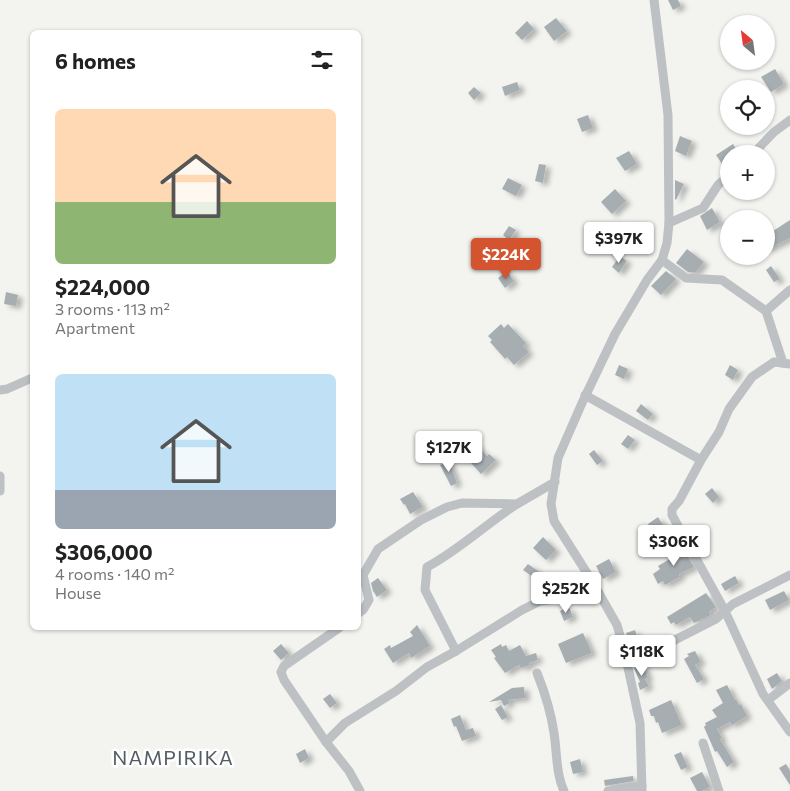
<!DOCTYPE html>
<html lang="en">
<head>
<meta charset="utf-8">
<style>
  :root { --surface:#fff; --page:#f2f2f2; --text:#222; --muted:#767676; --accent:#d4542f }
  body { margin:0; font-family:Commissioner,sans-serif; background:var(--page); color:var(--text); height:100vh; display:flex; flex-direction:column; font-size:19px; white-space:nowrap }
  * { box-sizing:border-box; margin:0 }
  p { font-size:16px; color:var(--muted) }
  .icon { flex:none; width:28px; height:28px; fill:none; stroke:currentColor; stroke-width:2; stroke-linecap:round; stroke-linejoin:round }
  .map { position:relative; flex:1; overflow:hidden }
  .details { position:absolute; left:30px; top:30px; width:331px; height:600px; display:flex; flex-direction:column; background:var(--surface); border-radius:8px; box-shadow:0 1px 4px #0004 }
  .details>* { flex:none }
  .needle { width:32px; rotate:331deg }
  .tools { position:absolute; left:720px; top:15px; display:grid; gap:10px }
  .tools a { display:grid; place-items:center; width:55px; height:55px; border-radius:50%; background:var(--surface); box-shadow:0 1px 4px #0004; font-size:25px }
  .price { position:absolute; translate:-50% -42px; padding:0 11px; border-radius:5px; background:#fff; color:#222; font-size:16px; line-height:32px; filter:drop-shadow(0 1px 2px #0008) }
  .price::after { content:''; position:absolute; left:50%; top:30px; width:15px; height:11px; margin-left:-8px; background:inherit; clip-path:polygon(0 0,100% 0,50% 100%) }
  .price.current { background:var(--accent); color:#fff }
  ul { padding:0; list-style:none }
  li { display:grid; align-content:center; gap:10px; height:265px; padding:0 25px }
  li span { display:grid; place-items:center; height:155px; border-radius:8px; color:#555 }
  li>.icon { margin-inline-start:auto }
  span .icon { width:90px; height:90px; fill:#fffc; stroke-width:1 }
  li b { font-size:21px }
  h2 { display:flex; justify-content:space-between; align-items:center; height:60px; padding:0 25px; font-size:21px }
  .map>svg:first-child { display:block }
  .building { fill:#a7aeb2; filter:url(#shadow) }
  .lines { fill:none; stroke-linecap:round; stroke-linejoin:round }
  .minor { stroke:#bdc1c4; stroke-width:9 }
  .labels { text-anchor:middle; stroke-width:5; stroke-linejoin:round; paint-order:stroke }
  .quarter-label { font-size:20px; letter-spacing:1px; fill:#525c64; stroke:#fff }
</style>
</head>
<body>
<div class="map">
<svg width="790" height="791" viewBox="0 0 790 791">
  <defs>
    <filter id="shadow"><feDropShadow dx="5" dy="3" stdDeviation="2.5" flood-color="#0004"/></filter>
  </defs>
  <rect width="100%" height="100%" fill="#f3f3f0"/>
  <g class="building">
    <polygon points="668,0 678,0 681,6 673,10"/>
    <polygon points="556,18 567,31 554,41 544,27"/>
    <polygon points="527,21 534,29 522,40 515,33"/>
    <polygon points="775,69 784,84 771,92 761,77"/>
    <polygon points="517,82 520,90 505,96 502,87"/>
    <polygon points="474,87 481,93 474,100 468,93"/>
    <polygon points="588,115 593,128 582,132 577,119"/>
    <polygon points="680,136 692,141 686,156 675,151"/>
    <polygon points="733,144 739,154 729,154 729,169 726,170 716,155"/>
    <polygon points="629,151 637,164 625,171 616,158"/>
    <polygon points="539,164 546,165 543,183 535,181"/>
    <polygon points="508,178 522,185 516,196 502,189"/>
    <polygon points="675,180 684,184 676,200 675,199"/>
    <polygon points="615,189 626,201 612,214 601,202"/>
    <polygon points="712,208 720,222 707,230 700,216"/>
    <polygon points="790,220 790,238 766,250 766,240 775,235 773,231"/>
    <polygon points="509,226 516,230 509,240 503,235"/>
    <polygon points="687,249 704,262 696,272 688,272 676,263"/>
    <polygon points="620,256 627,261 619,273 612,267"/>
    <polygon points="771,266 780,279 774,282 766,270"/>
    <polygon points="507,271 514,281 505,288 498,278"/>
    <polygon points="666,271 676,279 661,295 651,286"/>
    <polygon points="6,292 18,295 16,306 4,304"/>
    <polygon points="501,324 504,328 508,324 526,343 523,346 529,352 514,365 507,357 505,359 490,342 492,340 488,336"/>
    <polygon points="619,365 628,369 624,379 615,375"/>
    <polygon points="730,365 738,370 733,380 725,375"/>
    <polygon points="641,404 653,414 648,420 636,411"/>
    <polygon points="628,435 635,440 628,449 621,444"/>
    <polygon points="470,438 487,456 489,454 496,460 481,474 464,455 468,451"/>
    <polygon points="594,450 603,461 597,465 589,454"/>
    <polygon points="449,461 457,483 451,486 440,465"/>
    <polygon points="712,488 719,497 713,503 705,494"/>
    <polygon points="413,492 423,507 410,514 405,504 404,505 400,499"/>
    <polygon points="658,517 667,531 656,538 648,524"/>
    <polygon points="543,537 556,550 546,560 533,548"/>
    <polygon points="681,545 694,567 679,574 680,577 665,585 663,581 658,584 653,574 660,569 658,566 673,557 671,554 678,550 676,548"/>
    <polygon points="609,559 616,572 603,579 596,566"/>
    <polygon points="528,564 538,571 533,577 523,570"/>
    <polygon points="735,576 739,583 725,591 721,584"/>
    <polygon points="378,578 387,590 377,597 373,591 371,583"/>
    <polygon points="784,591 789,600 770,610 765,600"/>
    <polygon points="706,593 716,607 709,612 711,615 694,623 690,617 676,625 674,622 671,624 667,617"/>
    <polygon points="569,607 573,617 564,621 560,611"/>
    <polygon points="417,625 430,646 411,658 409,653 393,663 384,649 390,645 391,648 413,636 410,632"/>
    <polygon points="635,630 638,640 630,643 626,633"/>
    <polygon points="583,633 592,653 566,663 558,644"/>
    <polygon points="281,644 289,653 281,660 273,651"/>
    <polygon points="501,644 502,647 506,645 509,651 520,645 526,656 536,653 538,660 529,663 530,665 521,668 519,665 505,673 494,658 496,657 491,650"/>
    <polygon points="695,651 701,662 695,665 704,679 697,683 684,659 689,656 687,654"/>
    <polygon points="644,665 648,678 645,679 649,686 640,690 638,683 640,682 634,668"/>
    <polygon points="777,673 782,681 772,689 767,679"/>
    <polygon points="727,685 735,700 736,699 739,705 741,704 747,716 732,725 730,722 717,729 722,738 720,739 734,762 727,767 717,751 715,752 704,727 706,725 705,723 717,717 712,710 723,703 716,690"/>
    <polygon points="524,687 525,698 508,700 510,703 504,706 501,700 489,702 512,688"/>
    <polygon points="330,694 337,703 330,708 323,699"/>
    <polygon points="671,700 682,725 662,733 658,722 656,723 654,716 651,716 649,710"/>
    <polygon points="501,705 508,717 502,720 495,709"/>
    <polygon points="460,715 466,730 473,728 476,736 462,741 456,726 454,727 451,719"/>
    <polygon points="305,749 309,758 300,763 296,754"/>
    <polygon points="681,752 688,767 681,770 674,755"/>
    <polygon points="580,759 583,772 573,774 570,762"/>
    <polygon points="786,764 790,771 790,785 779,768"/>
    <polygon points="702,772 710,787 702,791 697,791 690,778"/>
    <polygon points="633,776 634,781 605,786 604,780"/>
  </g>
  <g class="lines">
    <g class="minor">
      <polyline points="753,154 774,132 790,120"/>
      <polyline points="669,223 703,208 718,185 729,175"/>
      <polyline points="662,260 686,278 722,280 766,311 783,363"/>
      <polyline points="766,311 790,290"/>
      <polyline points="790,364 774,362 752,377 729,409 719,432 701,460 679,501 672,509 672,515 725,611 763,694 790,732"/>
      <polyline points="0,390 7,389 32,378"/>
      <polyline points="585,395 701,460"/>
      <polyline points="0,476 0,491"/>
      <polyline points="359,613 363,610 369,600 363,575 378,549 421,520 447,507 462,503 517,504 555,482"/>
      <polyline points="339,628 284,666 281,672 284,680 326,742 349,771 360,791"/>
      <path d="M456,651L425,590L427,567C459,550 486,524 517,504"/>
      <polyline points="626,658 659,648 716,619 733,604 790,575"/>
      <path d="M537,673C545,693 551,712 554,733C557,752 556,774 564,791"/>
      <polyline points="768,700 790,683"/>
      <polyline points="326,742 345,723 396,691 427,667 456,651 522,610 540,601 599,593"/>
      <polyline points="703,743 719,791"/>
      <polyline points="608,791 642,786"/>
      <polyline points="642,791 640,723 624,649 617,625 592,581 554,521 551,504 558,458 582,403 615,334 647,280 662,260 667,243 669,223 668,115 654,0"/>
    </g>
  </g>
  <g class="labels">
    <g class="quarter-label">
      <text x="173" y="765">NAMPIRIKA</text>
    </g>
  </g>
</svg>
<div class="tools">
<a><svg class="needle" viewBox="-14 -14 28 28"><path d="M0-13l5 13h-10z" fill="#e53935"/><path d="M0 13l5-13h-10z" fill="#767676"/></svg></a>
<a><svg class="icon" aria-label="locate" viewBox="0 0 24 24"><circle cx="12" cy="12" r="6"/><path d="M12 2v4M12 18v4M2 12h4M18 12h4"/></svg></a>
<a>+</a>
<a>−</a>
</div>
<b class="price" style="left:619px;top:264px">$397K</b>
<b class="price current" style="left:506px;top:280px">$224K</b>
<b class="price" style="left:449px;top:473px">$127K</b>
<b class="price" style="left:674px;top:567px">$306K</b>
<b class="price" style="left:566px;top:614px">$252K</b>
<b class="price" style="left:642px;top:677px">$118K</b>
<section class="details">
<h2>6 homes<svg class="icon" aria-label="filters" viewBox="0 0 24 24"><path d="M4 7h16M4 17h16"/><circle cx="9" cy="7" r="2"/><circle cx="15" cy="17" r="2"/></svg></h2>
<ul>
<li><span style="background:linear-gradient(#ffd9b3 60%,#8fb573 0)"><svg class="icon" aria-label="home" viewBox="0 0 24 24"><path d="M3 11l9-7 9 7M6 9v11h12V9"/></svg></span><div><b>$224,000</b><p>3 rooms · 113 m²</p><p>Apartment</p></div></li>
<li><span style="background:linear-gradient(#bfe0f5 75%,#9aa5b1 0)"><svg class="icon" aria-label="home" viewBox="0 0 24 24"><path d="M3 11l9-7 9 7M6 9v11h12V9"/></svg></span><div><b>$306,000</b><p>4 rooms · 140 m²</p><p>House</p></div></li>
</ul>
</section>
</div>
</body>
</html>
